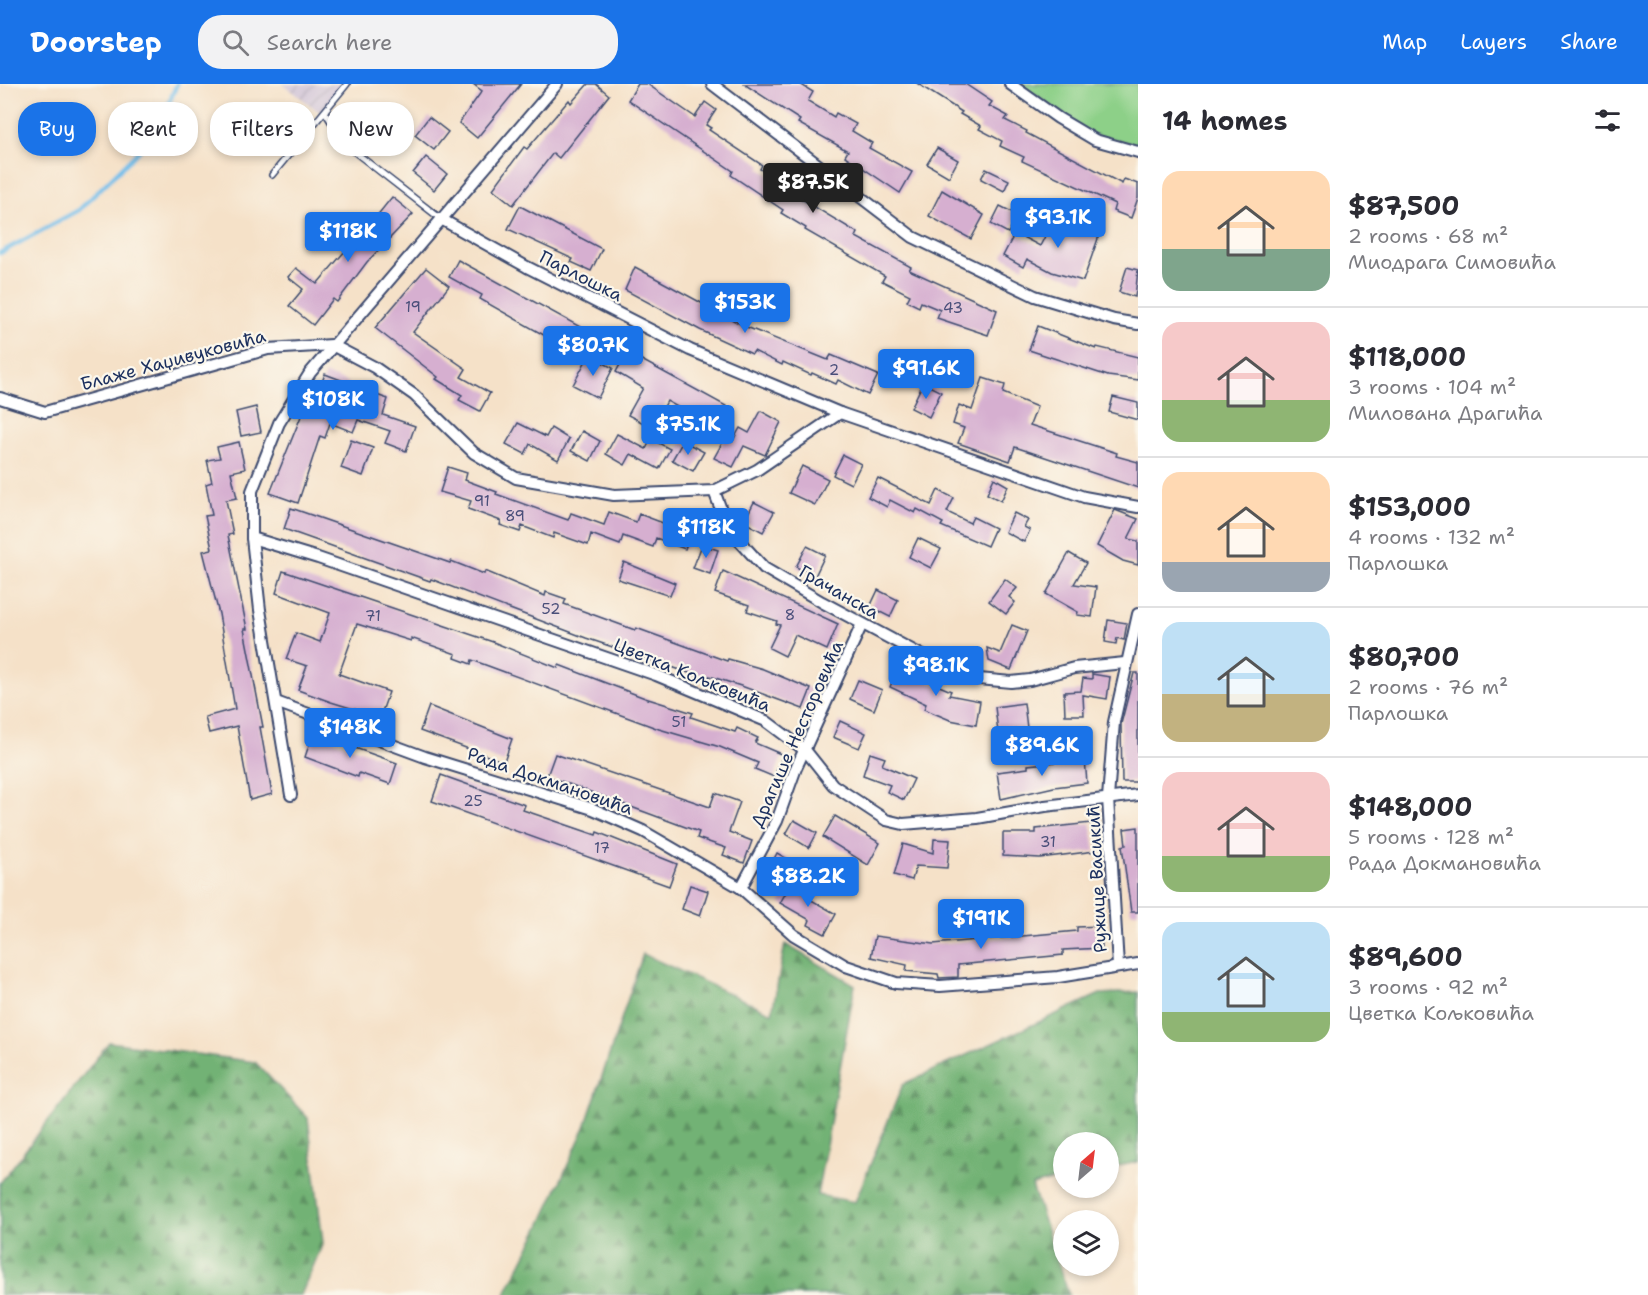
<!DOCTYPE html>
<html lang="en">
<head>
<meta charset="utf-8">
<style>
  :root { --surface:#fff; --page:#f2f2f3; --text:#2b2b33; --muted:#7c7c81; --line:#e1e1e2; --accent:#1a73e8 }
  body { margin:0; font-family:"Shantell Sans",sans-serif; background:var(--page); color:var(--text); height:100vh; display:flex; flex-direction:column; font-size:22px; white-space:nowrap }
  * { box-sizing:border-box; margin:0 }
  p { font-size:20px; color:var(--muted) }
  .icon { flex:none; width:33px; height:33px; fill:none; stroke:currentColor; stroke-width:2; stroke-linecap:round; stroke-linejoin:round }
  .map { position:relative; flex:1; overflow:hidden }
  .drawer { display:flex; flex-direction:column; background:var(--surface); width:510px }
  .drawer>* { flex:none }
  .banner { position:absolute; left:18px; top:18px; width:570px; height:54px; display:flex; gap:12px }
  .needle { width:39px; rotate:28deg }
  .tools { position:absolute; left:1053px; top:1048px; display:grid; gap:12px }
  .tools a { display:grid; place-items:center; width:66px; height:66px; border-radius:50%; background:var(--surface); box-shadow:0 3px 9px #0003; font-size:30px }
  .price { position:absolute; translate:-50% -51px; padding:0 14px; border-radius:6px; background:var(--accent); color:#fff; font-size:20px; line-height:39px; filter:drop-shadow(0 2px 3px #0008) }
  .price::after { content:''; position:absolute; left:50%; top:36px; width:18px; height:14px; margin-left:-9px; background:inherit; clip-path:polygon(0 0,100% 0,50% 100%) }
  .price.selected { background:#222; color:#fff }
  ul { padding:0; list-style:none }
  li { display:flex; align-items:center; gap:18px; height:150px; padding:0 24px }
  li+li { border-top:2px solid var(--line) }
  li span { display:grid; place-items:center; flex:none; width:168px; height:120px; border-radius:18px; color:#555 }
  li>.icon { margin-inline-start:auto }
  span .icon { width:72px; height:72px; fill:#fffc; stroke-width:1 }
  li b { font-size:26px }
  h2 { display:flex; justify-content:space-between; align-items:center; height:72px; padding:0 24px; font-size:26px }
  .tag { padding:0 21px; border-radius:24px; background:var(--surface); box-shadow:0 3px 9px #0003; font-size:21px; line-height:54px }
  .tag.selected { background:var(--accent); color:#fff }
  header { display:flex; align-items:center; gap:36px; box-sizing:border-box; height:84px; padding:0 30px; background:var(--accent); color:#fff }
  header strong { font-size:28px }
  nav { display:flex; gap:33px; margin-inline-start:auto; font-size:21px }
  .search { width:420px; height:54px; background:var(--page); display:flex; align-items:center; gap:15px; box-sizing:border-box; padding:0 21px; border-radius:24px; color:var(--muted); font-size:22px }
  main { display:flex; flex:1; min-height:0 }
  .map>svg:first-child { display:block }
  .industrial { fill:url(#industrial-furrows) }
  .green { fill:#8dd088; stroke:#548073; stroke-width:1.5 }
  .forest { fill:url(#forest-firs); stroke:#467069; stroke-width:1.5 }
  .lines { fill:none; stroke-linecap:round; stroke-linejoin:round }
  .stream { stroke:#6fbdea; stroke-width:4.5 }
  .building { fill:#d6afd0 }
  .lane-casing { stroke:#3c4a6e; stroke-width:8 }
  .street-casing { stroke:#3c4a6e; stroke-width:14 }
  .lane { stroke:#fff; stroke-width:5 }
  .street { stroke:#fff; stroke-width:10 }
  .labels { text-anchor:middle; stroke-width:4.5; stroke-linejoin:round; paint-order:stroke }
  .number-label { font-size:15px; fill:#4a4f7a }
  .street-label { font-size:18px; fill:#1b2f5e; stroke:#fbf7ec }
</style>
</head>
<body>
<header>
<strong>Doorstep</strong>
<div class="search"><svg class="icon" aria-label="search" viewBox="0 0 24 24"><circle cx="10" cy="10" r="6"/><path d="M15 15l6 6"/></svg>Search here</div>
<nav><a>Map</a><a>Layers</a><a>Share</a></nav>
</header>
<main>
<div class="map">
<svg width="1138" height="1211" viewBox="0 0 1138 1211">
  <defs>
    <pattern id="industrial-furrows" width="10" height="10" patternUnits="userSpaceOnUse" patternTransform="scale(1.5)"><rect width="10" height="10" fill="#ccbed4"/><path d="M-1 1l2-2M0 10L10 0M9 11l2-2" fill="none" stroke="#a59baf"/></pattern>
    <pattern id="forest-firs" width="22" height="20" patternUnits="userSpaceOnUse" patternTransform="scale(1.5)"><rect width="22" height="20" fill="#72b274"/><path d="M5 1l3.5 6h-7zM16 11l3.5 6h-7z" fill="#5d9162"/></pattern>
  </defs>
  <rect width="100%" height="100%" fill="#fbf7ec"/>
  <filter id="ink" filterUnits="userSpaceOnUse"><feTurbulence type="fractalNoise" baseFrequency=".0167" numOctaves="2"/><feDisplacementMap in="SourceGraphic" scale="12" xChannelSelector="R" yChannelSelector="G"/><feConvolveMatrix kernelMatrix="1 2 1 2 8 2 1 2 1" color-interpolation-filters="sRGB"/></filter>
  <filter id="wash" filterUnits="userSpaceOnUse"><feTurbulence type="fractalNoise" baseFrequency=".008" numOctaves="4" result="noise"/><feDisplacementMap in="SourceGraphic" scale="24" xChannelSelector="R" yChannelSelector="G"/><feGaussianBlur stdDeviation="1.35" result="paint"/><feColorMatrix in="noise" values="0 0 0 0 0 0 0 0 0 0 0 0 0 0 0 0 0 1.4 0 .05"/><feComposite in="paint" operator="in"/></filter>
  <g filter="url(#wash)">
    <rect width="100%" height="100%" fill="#f5e1c8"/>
    <polygon class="industrial" points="283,0 345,0 322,30"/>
    <polygon class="green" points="1020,0 1138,0 1138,61 1090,50"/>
    <g class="forest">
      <polygon points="785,860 855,901 817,1111 855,1118 903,1000 1100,910 1138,908 1138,1078 1109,1084 1108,1059 1064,1059 1063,1094 1032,1102 1069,1211 505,1211 540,1142 585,1043 643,870 772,929"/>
      <polygon points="109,958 255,978 308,1034 323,1159 301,1211 0,1211 0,1099"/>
    </g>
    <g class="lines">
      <polyline class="stream" points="0,169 79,126 155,51 177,0"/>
    </g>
    <g id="blocks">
      <g class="building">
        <polygon points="473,0 521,0 477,54 459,39 482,7"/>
        <polygon points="588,0 596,0 609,11 559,74 553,69 513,121 493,105 524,63 527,65 569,16 571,19"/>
        <polygon points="638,0 647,0 695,33 705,18 716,26 706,41 711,44 709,46 762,81 760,85 785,100 783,104 858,149 856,153 911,183 909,186 997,226 988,251 937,234 940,226 921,218 919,223 907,217 910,211 882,197 885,192 805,146 806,144 781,129 783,126 731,91 733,87 628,16"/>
        <polygon points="744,0 800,0 813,8 808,17 834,33 836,29 856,40 852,47 872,59 869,64 912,88 900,109 845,72 848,67 798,39 800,36"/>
        <polygon points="918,0 965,0 992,18 989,22 1008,32 1005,36 1027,47 1026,49 1122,100 1124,95 1138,100 1138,114 1131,134 1113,127 1115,120 1022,77 1024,73 1000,62 1002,57 979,45 981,42 960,30 962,28"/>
        <polygon points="429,33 448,48 434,66 415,51"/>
        <polygon points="937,64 958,76 949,93 927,80"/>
        <polygon points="426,73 447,90 434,106 413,89"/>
        <polygon points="986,85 1009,96 1004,107 981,95"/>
        <polygon points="942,106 984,131 971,155 929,132"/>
        <polygon points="392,113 413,130 367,178 337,218 333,215 313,241 289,222 303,205 288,193 296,184 317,200 357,153 355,151 369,136 372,138"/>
        <polygon points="520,122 602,165 591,187 571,178 573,175 508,145"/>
        <polygon points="1000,122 1018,131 1008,149 991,140"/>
        <polygon points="1056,131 1100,149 1083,197 1052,188 1027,175 1023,183 1003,172 1015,149 1040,162"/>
        <polygon points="458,176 593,250 581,272 480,215 482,211 449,193"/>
        <polygon points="635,183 744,242 828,276 831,271 878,291 868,311 838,296 836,300 812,289 811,291 783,278 782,281 754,267 752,270 700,246 625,206"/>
        <polygon points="1127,183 1138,186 1135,213 1119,208"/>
        <polygon points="426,184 449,202 413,248 466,285 461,293 490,309 480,327 459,316 462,311 436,295 438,293 375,244"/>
        <polygon points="1038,242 1096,265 1097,263 1138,273 1138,296 1108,292 1029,266"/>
        <polygon points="627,268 726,322 714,344 667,317 653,344 628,331 643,304 616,288"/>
        <polygon points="589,271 613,284 598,314 573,301"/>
        <polygon points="325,290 349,299 346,306 366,315 368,308 388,315 383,331 415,342 406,367 385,359 390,347 358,336 353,348 330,339 325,354 320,352 298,419 270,409 304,325 311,327"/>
        <polygon points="983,294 1005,301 1003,309 1037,323 1030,341 1117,369 1116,372 1138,378 1138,404 1015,363 1010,377 958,359 964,344 953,340 959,321 972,326"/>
        <polygon points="923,299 941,308 929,333 911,324"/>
        <polygon points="1113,313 1138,319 1138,336 1109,328"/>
        <polygon points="256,323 261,348 241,352 236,328"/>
        <polygon points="761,327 781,338 765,371 744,362 733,383 714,374 725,354 732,358 740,344 749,349"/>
        <polygon points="518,339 546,353 551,344 569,355 558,376 530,360 525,370 506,360"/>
        <polygon points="582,347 600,357 590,377 571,367"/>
        <polygon points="617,350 646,365 651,355 670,365 659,385 631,370 625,381 606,370"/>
        <polygon points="351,356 373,364 363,392 341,384"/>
        <polygon points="683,357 704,368 693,387 672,376"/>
        <polygon points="239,358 245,385 231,388 237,414 226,416 233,450 228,451 247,545 244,545 263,643 260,643 272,710 250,716 237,642 209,649 205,633 235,625 219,530 203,467 212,465 205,432 212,431 206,400 212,398 207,376 220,374 217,363"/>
        <polygon points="843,371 861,380 851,400 833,391"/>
        <polygon points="802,382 828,395 815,421 789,409"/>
        <polygon points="448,383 467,389 465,396 497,408 496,410 568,436 571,429 604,441 609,428 636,438 639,430 671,442 675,430 695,437 685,465 656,454 653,463 623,452 620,461 591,450 588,461 554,449 553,454 522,442 520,448 500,441 501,437 468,425 471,417 440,408"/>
        <polygon points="878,394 931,421 938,406 954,414 947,428 970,439 973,433 995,444 987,462 941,442 943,439 917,425 915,429 890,416 887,423 868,413"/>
        <polygon points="994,394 1008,402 1001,417 987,410"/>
        <polygon points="754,418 774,428 763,448 744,438"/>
        <polygon points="291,424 450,479 451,477 484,490 485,487 545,512 546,508 566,515 564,520 635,546 636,544 727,577 728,575 763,585 811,605 803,625 744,603 709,592 707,595 586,554 431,495 430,497 284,445"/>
        <polygon points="1115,426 1138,435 1128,455 1138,457 1138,481 1123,477 1097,462"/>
        <polygon points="1014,429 1028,436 1024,443 1030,446 1024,458 1005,448"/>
        <polygon points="918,454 941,465 931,484 909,473"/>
        <polygon points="702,461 718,466 710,490 693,484"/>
        <polygon points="807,462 825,471 815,492 796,483"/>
        <polygon points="1069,469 1086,479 1074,500 1096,503 1092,533 1077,531 1078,528 1046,510"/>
        <polygon points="624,478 675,499 670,512 618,495"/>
        <polygon points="283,487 493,558 558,584 559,581 645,614 693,629 691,633 735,648 737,644 758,654 755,659 783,671 774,693 755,685 758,679 720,663 659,645 472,576 471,580 455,574 456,570 411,554 411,557 357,540 339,590 389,608 380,633 331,618 298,606 307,582 286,575 296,549 320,558 330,529 276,509"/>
        <polygon points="723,487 838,540 827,566 795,551 785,572 769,564 780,541 776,540 777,537 747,527 749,521 715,509"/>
        <polygon points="1005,495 1017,504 1009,513 1015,518 1006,530 989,517"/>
        <polygon points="878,506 898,516 890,533 870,523"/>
        <polygon points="1108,536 1127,539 1124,556 1117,554 1116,560 1105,558"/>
        <polygon points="1012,541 1027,547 1011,586 989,577 987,564 1000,569"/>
        <polygon points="899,581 920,590 918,593 951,607 949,611 980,617 976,641 950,636 924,625 926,620 890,603"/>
        <polygon points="1134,589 1138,589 1138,698 1122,698 1121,640"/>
        <polygon points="1092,590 1110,593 1107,615 1083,611 1084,631 1065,631 1064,608 1081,607 1083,594 1092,595"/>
        <polygon points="858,596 882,606 874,626 850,615"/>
        <polygon points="1024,619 1027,644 998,648 995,623"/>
        <polygon points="429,622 512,655 504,678 420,647"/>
        <polygon points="840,637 866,649 859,664 833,653"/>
        <polygon points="313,649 397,679 390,700 359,689 358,693 305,673"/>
        <polygon points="870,669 885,674 882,681 914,695 904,716 887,708 890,701 863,691"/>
        <polygon points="555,670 710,723 715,709 740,718 729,748 752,757 744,779 723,771 726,764 697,754 699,748 547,692"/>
        <polygon points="1085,675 1087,699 1054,703 1001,715 997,688 1028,684 1028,681"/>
        <polygon points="441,691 525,721 523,726 596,751 597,748 677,780 669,802 432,717"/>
        <polygon points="835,732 880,759 868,781 823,753"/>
        <polygon points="794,736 817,749 809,764 786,750"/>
        <polygon points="1091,739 1095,767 1040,774 1003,772 1003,749 1036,749 1036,745"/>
        <polygon points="1138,743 1138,828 1131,828 1122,762 1126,761 1124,745"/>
        <polygon points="934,755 950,756 947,784 916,782 912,796 894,791 903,760 933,769"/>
        <polygon points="777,769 798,781 788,798 768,787"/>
        <polygon points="792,798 809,808 806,813 836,830 825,850 808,841 810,836 780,819"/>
        <polygon points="690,801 708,807 700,832 682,825"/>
        <polygon points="1101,842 1102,864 1063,866 1063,871 958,881 958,893 939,894 938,890 906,887 907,881 871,873 875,852 933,860 1077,847 1077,843"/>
      </g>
    </g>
  </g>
  <g filter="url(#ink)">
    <use href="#blocks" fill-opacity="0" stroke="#3c4a6e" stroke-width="1.5"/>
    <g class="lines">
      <defs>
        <g id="lane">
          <polyline points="325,28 346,61 356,69 441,135"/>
          <polyline points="272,91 347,0"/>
        </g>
        <g id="street">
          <polyline points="712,0 913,153 1035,212 1114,236 1138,240"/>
          <polyline points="1010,0 1058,34 1095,56 1138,68"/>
          <polyline points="441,135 527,183 690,266 840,329"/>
          <polyline points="0,314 45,328 268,265 332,261 374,283 414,311 474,369 516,394 614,411 714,407 757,386 840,329 1084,413 1138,423"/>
          <polyline points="714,407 728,444 764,484 822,518 949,586 979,595 1011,598 1030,596 1074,584 1125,579"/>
          <polyline points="252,454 318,474 656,591 766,637 806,667 833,701 886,736 903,740 977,734 1045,722 1138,711"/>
          <polyline points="276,618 425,673 593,725 643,747 741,804 794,851 846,882 896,899 940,902 1058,893 1138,880"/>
          <polyline points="291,711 260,526 252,454 252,407 279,339 310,289 557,0"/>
          <polyline points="741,804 777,737 796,684 862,540"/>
          <polyline points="1118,882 1108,714 1114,638 1138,530"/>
        </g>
      </defs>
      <use href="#lane" class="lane-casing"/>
      <use href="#street" class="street-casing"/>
      <use href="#lane" class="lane"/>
      <use href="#street" class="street"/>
    </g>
  </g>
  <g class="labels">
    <g class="number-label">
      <text x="413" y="228">19</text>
      <text x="953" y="229">43</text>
      <text x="834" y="291">2</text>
      <text x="482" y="422">91</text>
      <text x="515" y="437">89</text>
      <text x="551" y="530">52</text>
      <text x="790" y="536">8</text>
      <text x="373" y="537">71</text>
      <text x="679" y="643">51</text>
      <text x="473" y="722">25</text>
      <text x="1048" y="763">31</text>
      <text x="602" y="769">17</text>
    </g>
    <g class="street-label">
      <text transform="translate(581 192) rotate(27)" y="6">Парлошка</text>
      <text transform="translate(173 276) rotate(-15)" y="6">Блаже Хаџивуковића</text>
      <text transform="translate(839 508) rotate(30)" y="6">Грачанска</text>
      <text transform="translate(692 591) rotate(22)" y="6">Цветка Кољковића</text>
      <text transform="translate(797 650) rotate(-66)" y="6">Драгише Несторовића</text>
      <text transform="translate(550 697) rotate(19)" y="6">Рада Докмановића</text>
      <text transform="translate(1097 795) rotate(-93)" y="6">Ружице Васикић</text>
    </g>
  </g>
</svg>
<div class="tools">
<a><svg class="needle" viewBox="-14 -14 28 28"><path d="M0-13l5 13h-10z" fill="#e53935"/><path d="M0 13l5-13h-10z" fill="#7c7c81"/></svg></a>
<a><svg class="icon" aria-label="layers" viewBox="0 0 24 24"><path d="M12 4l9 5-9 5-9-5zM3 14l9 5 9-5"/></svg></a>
</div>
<b class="price selected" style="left:813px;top:130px">$87.5K</b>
<b class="price" style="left:1058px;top:165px">$93.1K</b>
<b class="price" style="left:348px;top:179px">$118K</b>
<b class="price" style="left:745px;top:250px">$153K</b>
<b class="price" style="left:593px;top:293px">$80.7K</b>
<b class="price" style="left:926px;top:316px">$91.6K</b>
<b class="price" style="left:333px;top:347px">$108K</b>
<b class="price" style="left:688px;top:372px">$75.1K</b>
<b class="price" style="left:706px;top:475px">$118K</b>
<b class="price" style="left:936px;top:613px">$98.1K</b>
<b class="price" style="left:350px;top:675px">$148K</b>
<b class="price" style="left:1042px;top:693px">$89.6K</b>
<b class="price" style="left:808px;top:824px">$88.2K</b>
<b class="price" style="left:981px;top:866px">$191K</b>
<div class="banner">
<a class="tag selected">Buy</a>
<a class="tag">Rent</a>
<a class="tag">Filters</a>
<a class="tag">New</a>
</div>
</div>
<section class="drawer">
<h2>14 homes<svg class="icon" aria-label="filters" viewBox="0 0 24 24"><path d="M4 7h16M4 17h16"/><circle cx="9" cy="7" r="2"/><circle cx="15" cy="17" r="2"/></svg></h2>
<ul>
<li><span style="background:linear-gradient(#ffd9b3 65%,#7fa58c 0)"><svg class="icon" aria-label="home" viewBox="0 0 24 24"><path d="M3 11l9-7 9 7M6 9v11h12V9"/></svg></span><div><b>$87,500</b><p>2 rooms · 68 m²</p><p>Миодрага Симовића</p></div></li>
<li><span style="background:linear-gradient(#f6c9c9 65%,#8fb573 0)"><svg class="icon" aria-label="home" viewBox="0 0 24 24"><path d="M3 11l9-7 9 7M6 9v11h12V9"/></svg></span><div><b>$118,000</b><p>3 rooms · 104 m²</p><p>Милована Драгића</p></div></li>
<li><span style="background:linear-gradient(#ffd9b3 75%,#9aa5b1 0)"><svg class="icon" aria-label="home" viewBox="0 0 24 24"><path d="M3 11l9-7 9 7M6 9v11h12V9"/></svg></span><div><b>$153,000</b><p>4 rooms · 132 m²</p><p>Парлошка</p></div></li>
<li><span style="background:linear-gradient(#bfe0f5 60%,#c2b280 0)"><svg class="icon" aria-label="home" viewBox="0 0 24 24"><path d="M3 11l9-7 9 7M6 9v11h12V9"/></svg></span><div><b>$80,700</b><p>2 rooms · 76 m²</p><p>Парлошка</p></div></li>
<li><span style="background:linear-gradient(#f6c9c9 70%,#8fb573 0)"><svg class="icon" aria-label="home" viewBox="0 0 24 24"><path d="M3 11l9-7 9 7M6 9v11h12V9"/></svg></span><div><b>$148,000</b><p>5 rooms · 128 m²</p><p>Рада Докмановића</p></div></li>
<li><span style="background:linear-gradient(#bfe0f5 75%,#8fb573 0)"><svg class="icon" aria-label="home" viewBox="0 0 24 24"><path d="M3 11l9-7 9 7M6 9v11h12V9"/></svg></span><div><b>$89,600</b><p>3 rooms · 92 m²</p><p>Цветка Кољковића</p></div></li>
</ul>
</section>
</main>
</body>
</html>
